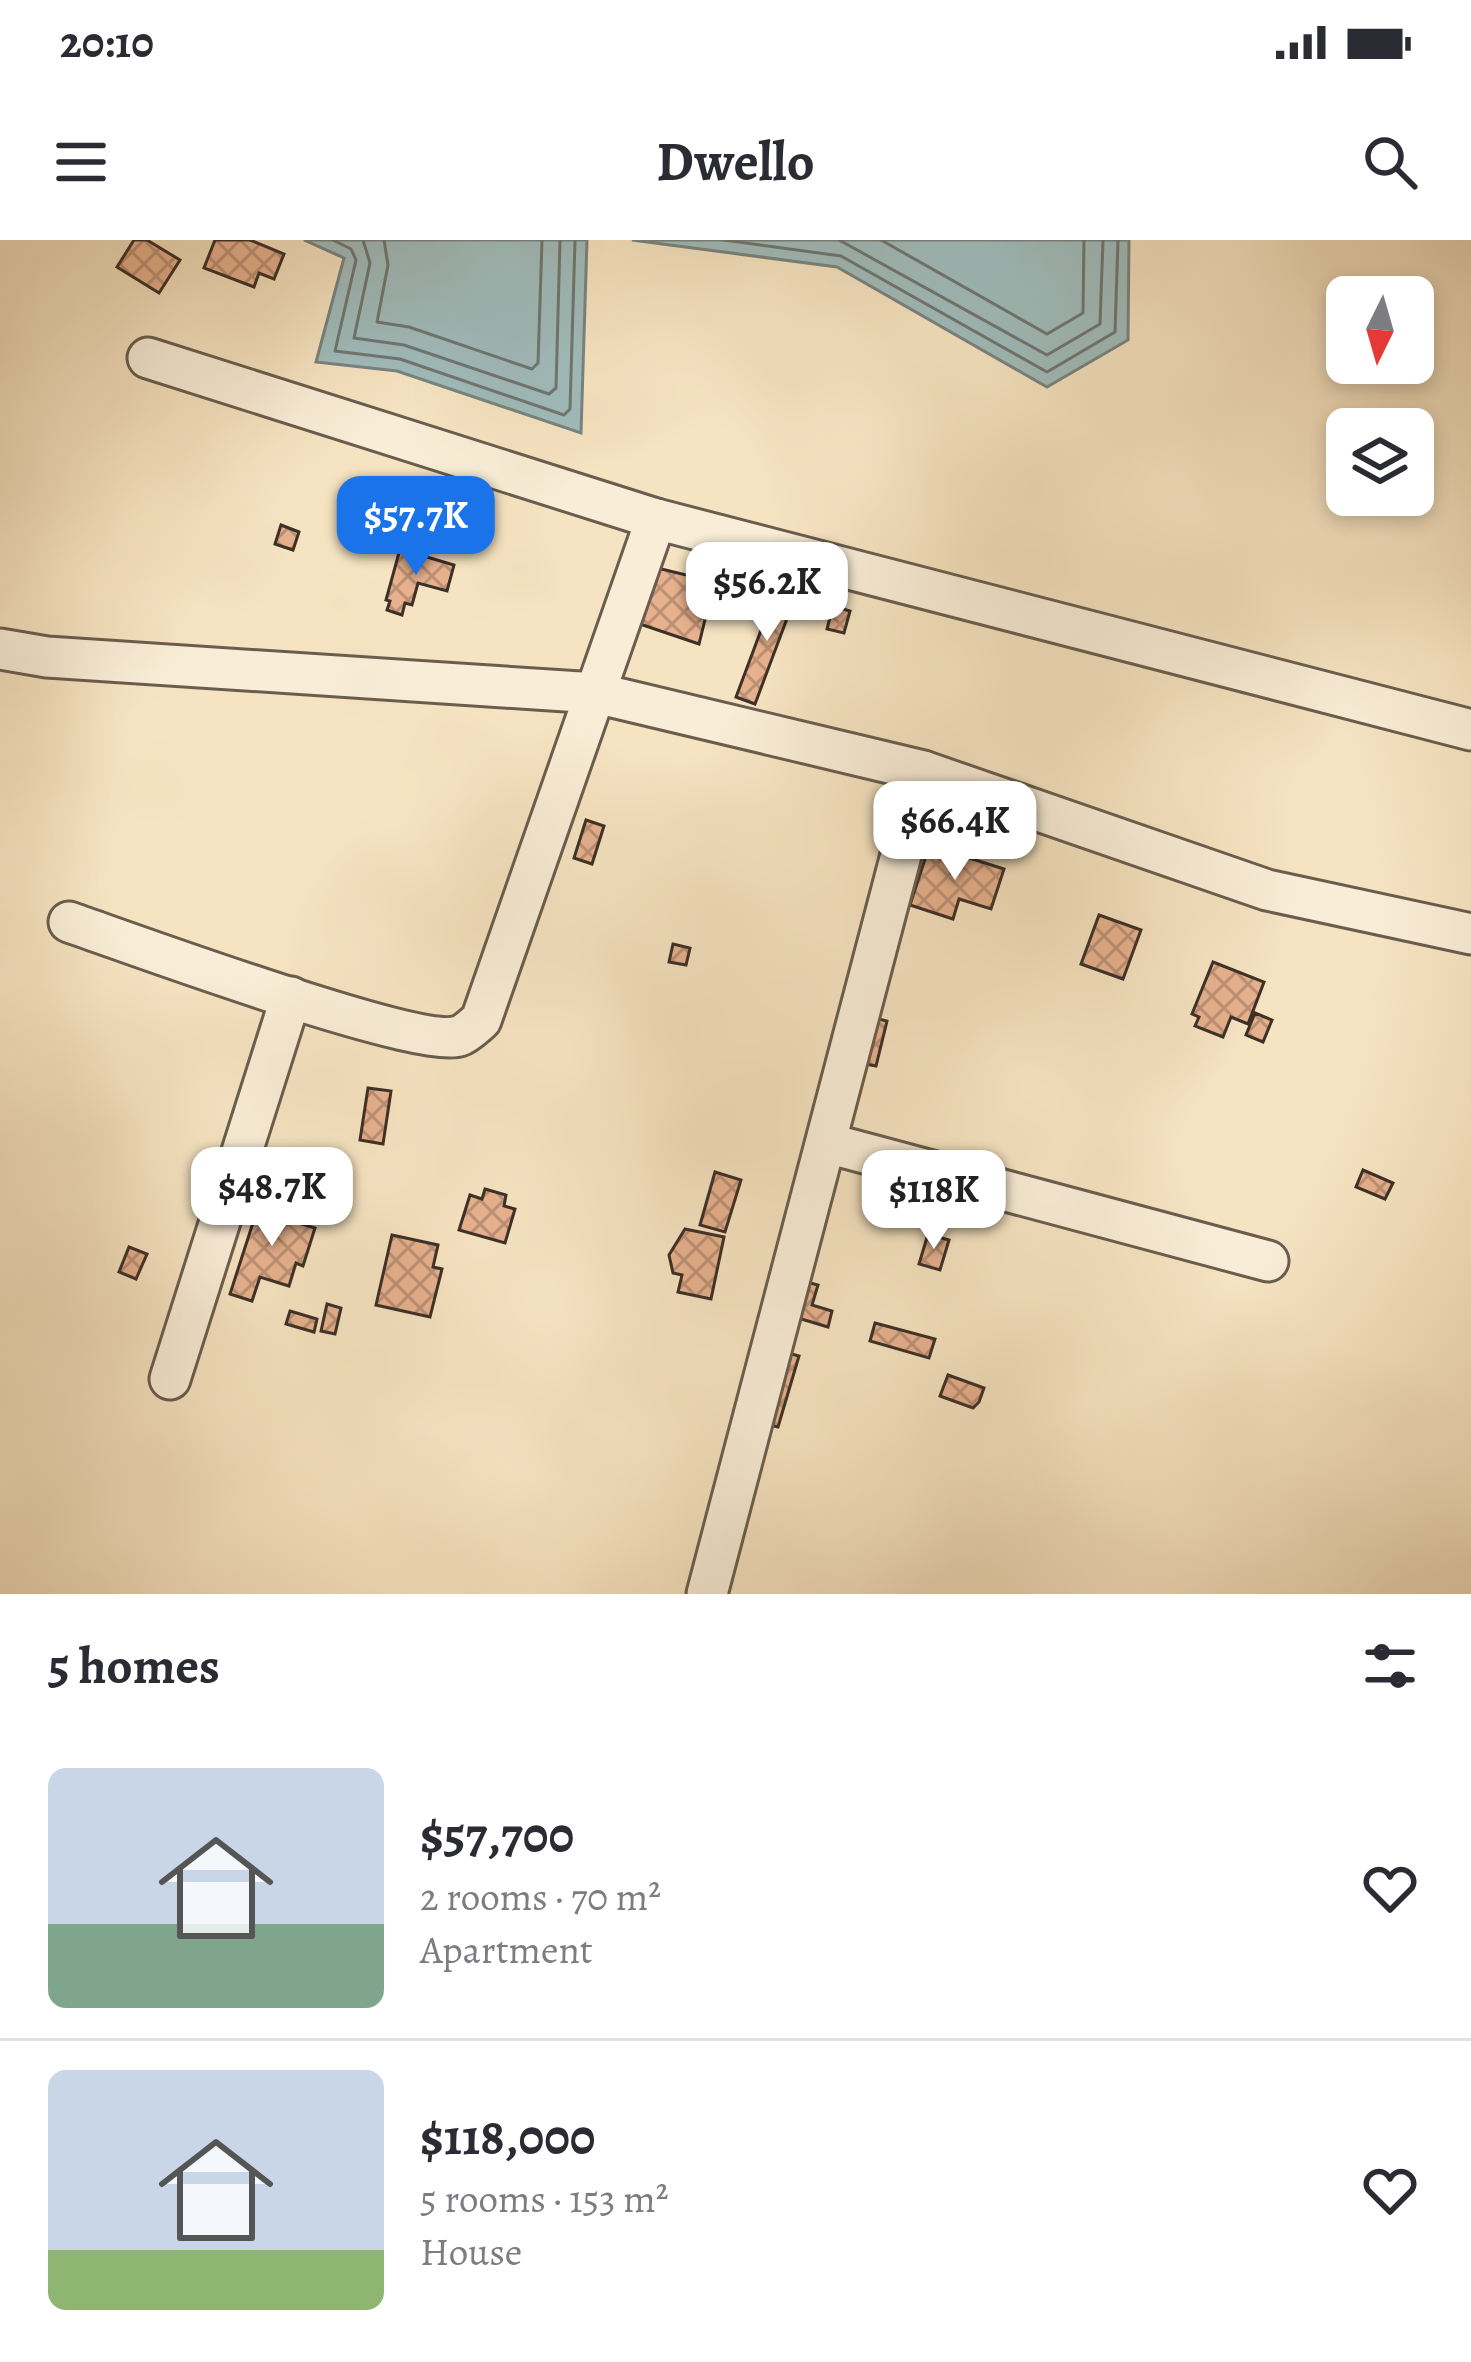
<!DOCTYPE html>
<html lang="en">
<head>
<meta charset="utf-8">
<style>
  :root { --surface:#fff; --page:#f2f2f3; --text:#2b2b33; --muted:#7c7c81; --line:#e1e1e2; --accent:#1a73e8 }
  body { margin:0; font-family:Alegreya,serif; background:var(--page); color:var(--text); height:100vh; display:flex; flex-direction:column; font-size:45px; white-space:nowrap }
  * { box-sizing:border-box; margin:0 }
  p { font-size:39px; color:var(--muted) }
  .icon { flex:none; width:66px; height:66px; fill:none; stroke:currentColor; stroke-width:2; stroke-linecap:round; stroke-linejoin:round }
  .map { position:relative; height:1354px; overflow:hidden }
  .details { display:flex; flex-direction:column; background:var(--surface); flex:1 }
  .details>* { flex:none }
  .needle { width:78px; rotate:185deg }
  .fabs { position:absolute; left:1326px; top:36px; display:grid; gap:24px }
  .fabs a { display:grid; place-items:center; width:108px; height:108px; border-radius:18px; background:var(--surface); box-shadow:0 6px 18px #0003; font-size:60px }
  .price { position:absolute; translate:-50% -102px; padding:0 27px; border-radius:24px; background:#fff; color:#222; font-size:39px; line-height:78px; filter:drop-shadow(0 3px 6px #0008) }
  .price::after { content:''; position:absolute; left:50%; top:72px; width:36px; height:27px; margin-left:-18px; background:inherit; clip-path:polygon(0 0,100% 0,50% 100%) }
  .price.selected { background:var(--accent); color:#fff }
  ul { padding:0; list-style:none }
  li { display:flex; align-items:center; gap:36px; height:300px; padding:0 48px }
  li+li { border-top:3px solid var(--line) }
  li span { display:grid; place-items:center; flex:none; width:336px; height:240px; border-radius:18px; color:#555 }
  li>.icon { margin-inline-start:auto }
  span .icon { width:144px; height:144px; fill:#fffc; stroke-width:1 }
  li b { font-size:51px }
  h2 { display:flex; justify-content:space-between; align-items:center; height:144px; padding:0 48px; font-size:51px }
  .status { display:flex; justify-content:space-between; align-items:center; height:84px; padding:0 60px; background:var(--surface); direction:ltr }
  .status svg { height:33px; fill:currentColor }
  header { display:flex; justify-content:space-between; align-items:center; height:156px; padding:0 48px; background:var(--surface); font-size:54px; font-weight:700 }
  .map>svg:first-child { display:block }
  .water { fill:#a0bcbc; stroke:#788480; stroke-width:3 }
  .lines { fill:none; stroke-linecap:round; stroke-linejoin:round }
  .shore { stroke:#6e7672; stroke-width:3 }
  .building { fill:url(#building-cross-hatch); stroke:#3c3027; stroke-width:3 }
  .street-casing { stroke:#6a5d4e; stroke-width:45 }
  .street { stroke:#f9edd7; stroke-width:39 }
</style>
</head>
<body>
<div class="status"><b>20:10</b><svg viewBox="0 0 49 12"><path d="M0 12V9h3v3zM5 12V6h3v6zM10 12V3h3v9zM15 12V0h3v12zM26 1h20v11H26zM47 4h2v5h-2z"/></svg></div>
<header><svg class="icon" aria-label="menu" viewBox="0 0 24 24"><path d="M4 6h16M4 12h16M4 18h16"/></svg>Dwello<svg class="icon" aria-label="search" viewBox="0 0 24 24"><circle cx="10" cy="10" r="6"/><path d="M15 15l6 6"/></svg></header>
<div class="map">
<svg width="1471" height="1354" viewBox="0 0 1471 1354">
  <defs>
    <pattern id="building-cross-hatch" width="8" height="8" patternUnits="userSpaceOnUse" patternTransform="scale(3)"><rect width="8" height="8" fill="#e7b18e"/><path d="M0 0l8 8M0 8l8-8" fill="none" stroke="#bc9074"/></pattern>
  </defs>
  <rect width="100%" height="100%" fill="#f6e3c1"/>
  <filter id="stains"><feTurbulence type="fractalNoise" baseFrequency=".00167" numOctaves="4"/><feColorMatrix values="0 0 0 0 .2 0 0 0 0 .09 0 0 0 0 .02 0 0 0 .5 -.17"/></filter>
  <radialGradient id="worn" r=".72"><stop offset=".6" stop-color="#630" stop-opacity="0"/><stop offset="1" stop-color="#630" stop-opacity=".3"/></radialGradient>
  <g class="water">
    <polygon points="304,0 587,0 581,193 397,131 316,122 344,18"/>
    <polygon points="632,0 1129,0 1128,100 1047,147 837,27"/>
  </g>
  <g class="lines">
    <g class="shore">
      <polyline points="333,0 351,9 356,20 335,111 400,119 564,175 570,169 575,0"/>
      <polyline points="363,0 370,23 354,98 404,105 549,154 556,148 560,0"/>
      <polyline points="384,0 388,25 377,82 409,87 532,129 538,123 542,0"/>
      <polyline points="724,0 841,16 1047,132 1115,92 1118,0"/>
      <polyline points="839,0 1047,115 1100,84 1103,0"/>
      <polyline points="881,0 1047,94 1083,73 1084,0"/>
    </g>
  </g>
  <g class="building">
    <polygon points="134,0 147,0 180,20 159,53 117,27"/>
    <polygon points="215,0 250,0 284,14 274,39 259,33 254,47 204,28"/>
    <polygon points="281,285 299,292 293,310 275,304"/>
    <polygon points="400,309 454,325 447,351 418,343 412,365 405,363 402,375 387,370 390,361 386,360"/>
    <polygon points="645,325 707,340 705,349 712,351 699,404 631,381"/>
    <polygon points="732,340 753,344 751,356 730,353"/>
    <polygon points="778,345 797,352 755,464 736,457"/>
    <polygon points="833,366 850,371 844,393 827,389"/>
    <polygon points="586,580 604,586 592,624 574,618"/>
    <polygon points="941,609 1004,629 991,669 959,659 953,679 910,665 927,613 938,617"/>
    <polygon points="1099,675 1141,690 1123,739 1081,724"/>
    <polygon points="673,704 690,708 686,725 669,722"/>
    <polygon points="1213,722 1264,742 1248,784 1231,777 1223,797 1195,786 1199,777 1192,774"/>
    <polygon points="1255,773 1272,780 1263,802 1246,795"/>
    <polygon points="871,777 887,781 876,826 860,823"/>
    <polygon points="368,848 391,851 383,904 360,900"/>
    <polygon points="1363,930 1393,943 1385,959 1356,947"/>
    <polygon points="715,932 741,940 725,992 700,985"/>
    <polygon points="485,949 506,955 504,966 515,969 505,1003 459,990 470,955 482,959"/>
    <polygon points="261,958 295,969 292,981 315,988 303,1026 296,1023 289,1046 260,1037 252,1061 230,1054"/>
    <polygon points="685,989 724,997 711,1059 678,1052 682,1035 673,1033 669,1015"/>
    <polygon points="928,994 949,1000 940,1030 919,1024"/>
    <polygon points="392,995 438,1005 433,1027 442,1029 430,1077 376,1065"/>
    <polygon points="129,1007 147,1014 136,1039 119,1032"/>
    <polygon points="799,1040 818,1045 812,1065 832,1071 828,1087 788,1075"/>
    <polygon points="327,1064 341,1068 335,1094 321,1091"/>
    <polygon points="290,1071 317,1079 314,1092 286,1084"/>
    <polygon points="875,1083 935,1099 929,1118 870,1101"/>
    <polygon points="781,1111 799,1116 778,1187 760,1183"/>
    <polygon points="948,1135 984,1148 979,1162 973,1168 940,1156"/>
  </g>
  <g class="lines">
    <defs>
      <g id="street">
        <polyline points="656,279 1471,490"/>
        <polyline points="0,409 47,417 596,453 923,531 1267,650 1471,694"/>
        <path d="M69,682C127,702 417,809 459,796C466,794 475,785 481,780L656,279L148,118"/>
        <polyline points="827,903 1268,1021"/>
        <polyline points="170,1139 291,757"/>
        <polyline points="707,1354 923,531"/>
      </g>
    </defs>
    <use href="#street" class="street-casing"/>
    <use href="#street" class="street"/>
  </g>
  <rect width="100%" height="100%" filter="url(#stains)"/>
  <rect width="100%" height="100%" fill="url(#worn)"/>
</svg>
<div class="fabs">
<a><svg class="needle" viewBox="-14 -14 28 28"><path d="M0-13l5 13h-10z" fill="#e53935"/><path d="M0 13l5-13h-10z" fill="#7c7c81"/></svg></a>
<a><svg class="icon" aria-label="layers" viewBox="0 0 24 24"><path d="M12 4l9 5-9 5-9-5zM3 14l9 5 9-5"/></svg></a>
</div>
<b class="price selected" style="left:416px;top:338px">$57.7K</b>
<b class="price" style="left:767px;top:404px">$56.2K</b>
<b class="price" style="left:955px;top:643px">$66.4K</b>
<b class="price" style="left:272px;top:1009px">$48.7K</b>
<b class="price" style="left:934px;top:1012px">$118K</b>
</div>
<section class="details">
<h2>5 homes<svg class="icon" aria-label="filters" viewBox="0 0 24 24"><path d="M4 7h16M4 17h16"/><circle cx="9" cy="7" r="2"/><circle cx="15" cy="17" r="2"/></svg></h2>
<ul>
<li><span style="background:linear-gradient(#c9d6e8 65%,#7fa58c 0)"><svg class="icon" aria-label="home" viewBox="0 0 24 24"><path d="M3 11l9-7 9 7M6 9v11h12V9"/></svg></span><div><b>$57,700</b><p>2 rooms · 70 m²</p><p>Apartment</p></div><svg class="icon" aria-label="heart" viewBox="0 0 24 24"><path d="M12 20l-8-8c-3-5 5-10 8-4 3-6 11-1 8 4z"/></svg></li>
<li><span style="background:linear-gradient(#c9d6e8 75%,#8fb573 0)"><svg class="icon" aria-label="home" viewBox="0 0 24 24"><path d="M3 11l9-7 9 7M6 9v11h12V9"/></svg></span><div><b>$118,000</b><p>5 rooms · 153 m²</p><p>House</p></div><svg class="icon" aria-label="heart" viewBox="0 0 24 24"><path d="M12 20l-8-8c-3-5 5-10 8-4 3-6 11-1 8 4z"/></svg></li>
</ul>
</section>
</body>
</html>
